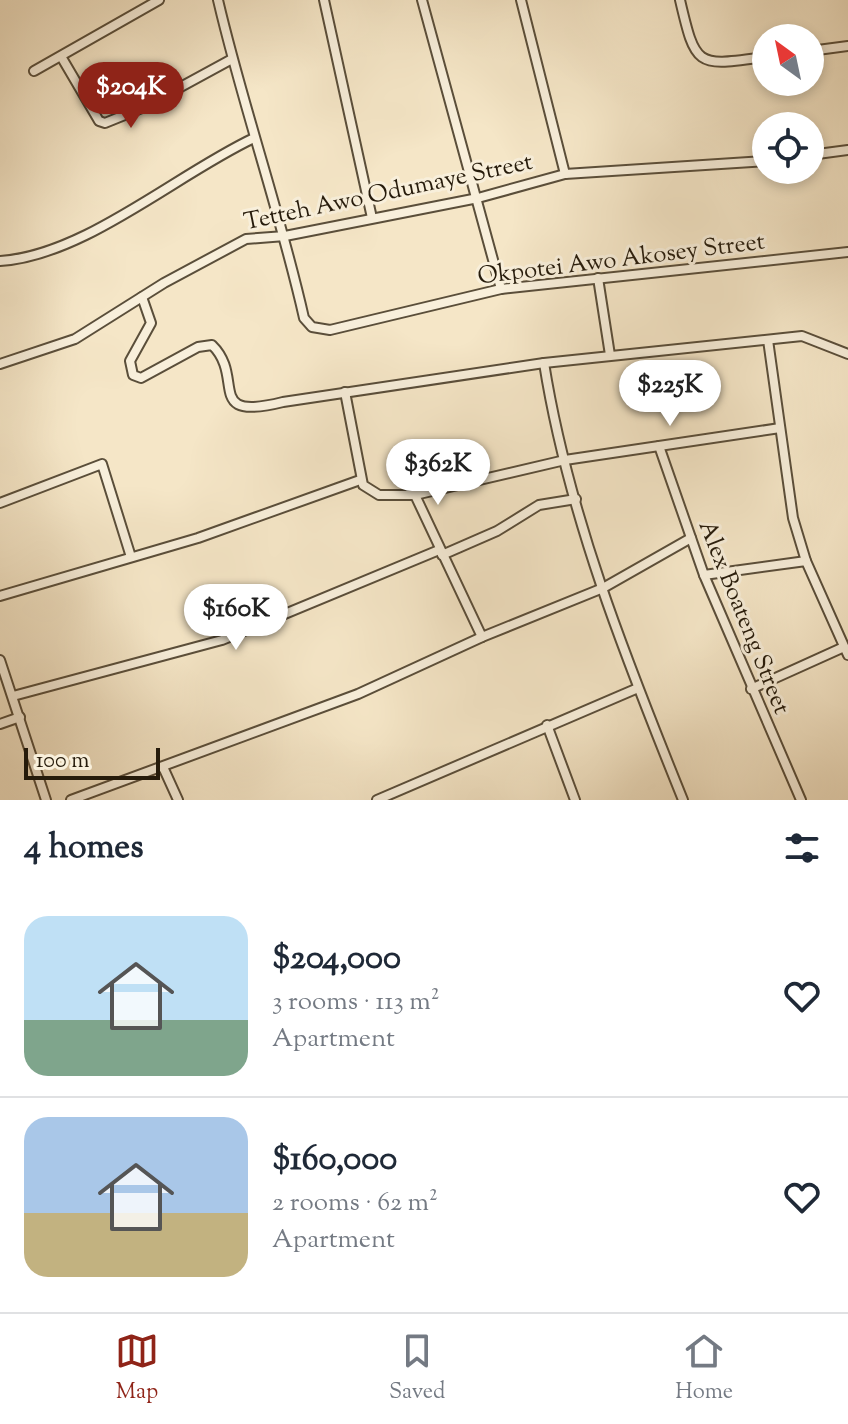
<!DOCTYPE html>
<html lang="en">
<head>
<meta charset="utf-8">
<style>
  :root { --surface:#fff; --page:#f2f2f3; --text:#1f2937; --muted:#747a83; --line:#e0e1e3; --accent:#8f2418 }
  body { margin:0; font-family:"Sorts Mill Goudy",serif; background:var(--page); color:var(--text); height:100vh; display:flex; flex-direction:column; font-size:30px; white-space:nowrap }
  * { box-sizing:border-box; margin:0 }
  p { font-size:26px; color:var(--muted) }
  .icon { flex:none; width:44px; height:44px; fill:none; stroke:currentColor; stroke-width:2; stroke-linecap:round; stroke-linejoin:round }
  .map { position:relative; height:800px; overflow:hidden }
  .details { display:flex; flex-direction:column; background:var(--surface); flex:1 }
  .details>* { flex:none }
  .needle { width:52px; rotate:327deg }
  .fabs { position:absolute; left:752px; top:24px; display:grid; gap:16px }
  .fabs a { display:grid; place-items:center; width:72px; height:72px; border-radius:50%; background:var(--surface); box-shadow:0 4px 12px #0003; font-size:40px }
  .scale { position:absolute; left:24px; bottom:20px; width:136px; box-sizing:border-box; padding-left:8px; border:4px solid #261b0b; border-top:0; font-size:22px; line-height:28px; white-space:nowrap; color:#261b0b; -webkit-text-stroke:6px #f8efdb; paint-order:stroke }
  .price { position:absolute; translate:-50% -68px; padding:0 18px; border-radius:28px; background:#fff; color:#222; font-size:26px; line-height:52px; filter:drop-shadow(0 2px 4px #0008) }
  .price::after { content:''; position:absolute; left:50%; top:48px; width:24px; height:18px; margin-left:-12px; background:inherit; clip-path:polygon(0 0,100% 0,50% 100%) }
  .price.active { background:var(--accent); color:#fff }
  ul { padding:0; list-style:none }
  li { display:flex; align-items:center; gap:24px; height:200px; padding:0 24px }
  li+li { border-top:2px solid var(--line) }
  li span { display:grid; place-items:center; flex:none; width:224px; height:160px; border-radius:24px; color:#555 }
  li>.icon { margin-inline-start:auto }
  span .icon { width:96px; height:96px; fill:#fffc; stroke-width:1 }
  li b { font-size:34px }
  h2 { display:flex; justify-content:space-between; align-items:center; height:96px; padding:0 24px; font-size:34px }
  .menu { display:flex; justify-content:space-around; align-items:center; height:112px; border-top:2px solid var(--line); background:var(--surface); font-size:22px; color:var(--muted) }
  .menu a { display:grid; justify-items:center; gap:4px }
  .menu .active { color:var(--accent) }
  .map>svg:first-child { display:block }
  .lines { fill:none; stroke-linecap:round; stroke-linejoin:round }
  .street-casing { stroke:#5a4e3a; stroke-width:12 }
  .street { stroke:#f8efdb; stroke-width:8 }
  .labels { text-anchor:middle; stroke-width:6; stroke-linejoin:round; paint-order:stroke }
  .street-label { font-size:24px; fill:#261b0b; stroke:#f8efdb }
</style>
</head>
<body>
<div class="map">
<svg width="848" height="800" viewBox="0 0 848 800">
  <rect width="100%" height="100%" fill="#f5e6c7"/>
  <filter id="stains"><feTurbulence type="fractalNoise" baseFrequency=".0025" numOctaves="4"/><feColorMatrix values="0 0 0 0 .2 0 0 0 0 .09 0 0 0 0 .02 0 0 0 .5 -.17"/></filter>
  <radialGradient id="worn" r=".72"><stop offset=".6" stop-color="#630" stop-opacity="0"/><stop offset="1" stop-color="#630" stop-opacity=".3"/></radialGradient>
  <g class="lines">
    <defs>
      <g id="street">
        <path d="M218,0C243,107 280,211 304,318L312,327L330,330L501,289L848,252"/>
        <polyline points="324,0 372,218"/>
        <polyline points="422,0 501,289"/>
        <polyline points="521,0 565,174"/>
        <path d="M680,0C696,69 697,66 766,57"/>
        <polyline points="810,51 848,46"/>
        <polyline points="62,58 99,121 105,123 142,108 232,59"/>
        <polyline points="34,71 159,0"/>
        <polyline points="810,155 848,150"/>
        <path d="M0,261C84,256 177,174 254,138"/>
        <polyline points="598,278 610,355"/>
        <path d="M142,297L151,323L130,361L133,375L141,378L198,347L212,345C246,378 203,422 283,402L544,363L802,336L848,354"/>
        <polyline points="768,340 793,518 806,561 848,655"/>
        <path d="M544,363C568,514 626,659 683,800"/>
        <polyline points="0,364 75,339 164,283 246,239 285,236 478,198 565,174 766,161"/>
        <polyline points="345,392 363,485 379,495 415,495"/>
        <polyline points="659,446 704,575 801,800"/>
        <polyline points="0,503 102,464 131,557"/>
        <polyline points="442,555 497,531 539,505 576,499"/>
        <polyline points="704,575 806,561"/>
        <polyline points="0,596 198,538 360,480"/>
        <polyline points="482,637 415,495 565,460 780,428"/>
        <polyline points="0,660 46,800"/>
        <polyline points="751,689 844,647"/>
        <polyline points="13,696 222,640 439,550"/>
        <polyline points="0,724 20,717"/>
        <polyline points="547,725 575,800"/>
        <polyline points="163,767 178,800"/>
        <polyline points="71,800 358,694 482,637 603,588 691,538"/>
        <polyline points="377,800 638,688"/>
      </g>
    </defs>
    <use href="#street" class="street-casing"/>
    <use href="#street" class="street"/>
  </g>
  <g class="labels">
    <g class="street-label">
      <text transform="translate(388 191) rotate(-12)" y="8">Tetteh Awo Odumaye Street</text>
      <text transform="translate(621 258) rotate(-7)" y="8">Okpotei Awo Akosey Street</text>
      <text transform="translate(745 617) rotate(68)" y="8">Alex Boateng Street</text>
    </g>
  </g>
  <rect width="100%" height="100%" filter="url(#stains)"/>
  <rect width="100%" height="100%" fill="url(#worn)"/>
</svg>
<div class="fabs">
<a><svg class="needle" viewBox="-14 -14 28 28"><path d="M0-13l5 13h-10z" fill="#e53935"/><path d="M0 13l5-13h-10z" fill="#747a83"/></svg></a>
<a><svg class="icon" aria-label="locate" viewBox="0 0 24 24"><circle cx="12" cy="12" r="6"/><path d="M12 2v4M12 18v4M2 12h4M18 12h4"/></svg></a>
</div>
<div class="scale">100 m</div>
<b class="price active" style="left:131px;top:130px">$204K</b>
<b class="price" style="left:670px;top:428px">$225K</b>
<b class="price" style="left:438px;top:507px">$362K</b>
<b class="price" style="left:236px;top:652px">$160K</b>
</div>
<section class="details">
<h2>4 homes<svg class="icon" aria-label="filters" viewBox="0 0 24 24"><path d="M4 7h16M4 17h16"/><circle cx="9" cy="7" r="2"/><circle cx="15" cy="17" r="2"/></svg></h2>
<ul>
<li><span style="background:linear-gradient(#bfe0f5 65%,#7fa58c 0)"><svg class="icon" aria-label="home" viewBox="0 0 24 24"><path d="M3 11l9-7 9 7M6 9v11h12V9"/></svg></span><div><b>$204,000</b><p>3 rooms · 113 m²</p><p>Apartment</p></div><svg class="icon" aria-label="heart" viewBox="0 0 24 24"><path d="M12 20l-8-8c-3-5 5-10 8-4 3-6 11-1 8 4z"/></svg></li>
<li><span style="background:linear-gradient(#a9c7e8 60%,#c2b280 0)"><svg class="icon" aria-label="home" viewBox="0 0 24 24"><path d="M3 11l9-7 9 7M6 9v11h12V9"/></svg></span><div><b>$160,000</b><p>2 rooms · 62 m²</p><p>Apartment</p></div><svg class="icon" aria-label="heart" viewBox="0 0 24 24"><path d="M12 20l-8-8c-3-5 5-10 8-4 3-6 11-1 8 4z"/></svg></li>
</ul>
</section>
<nav class="menu">
<a class="active"><svg class="icon" aria-label="map" viewBox="0 0 24 24"><path d="M3 6l6-2 6 2 6-2v14l-6 2-6-2-6 2zM9 4v14M15 6v14"/></svg>Map</a>
<a><svg class="icon" aria-label="saved" viewBox="0 0 24 24"><path d="M7 4h10v16l-5-4-5 4z"/></svg>Saved</a>
<a><svg class="icon" aria-label="home" viewBox="0 0 24 24"><path d="M3 11l9-7 9 7M6 9v11h12V9"/></svg>Home</a>
</nav>
</body>
</html>
